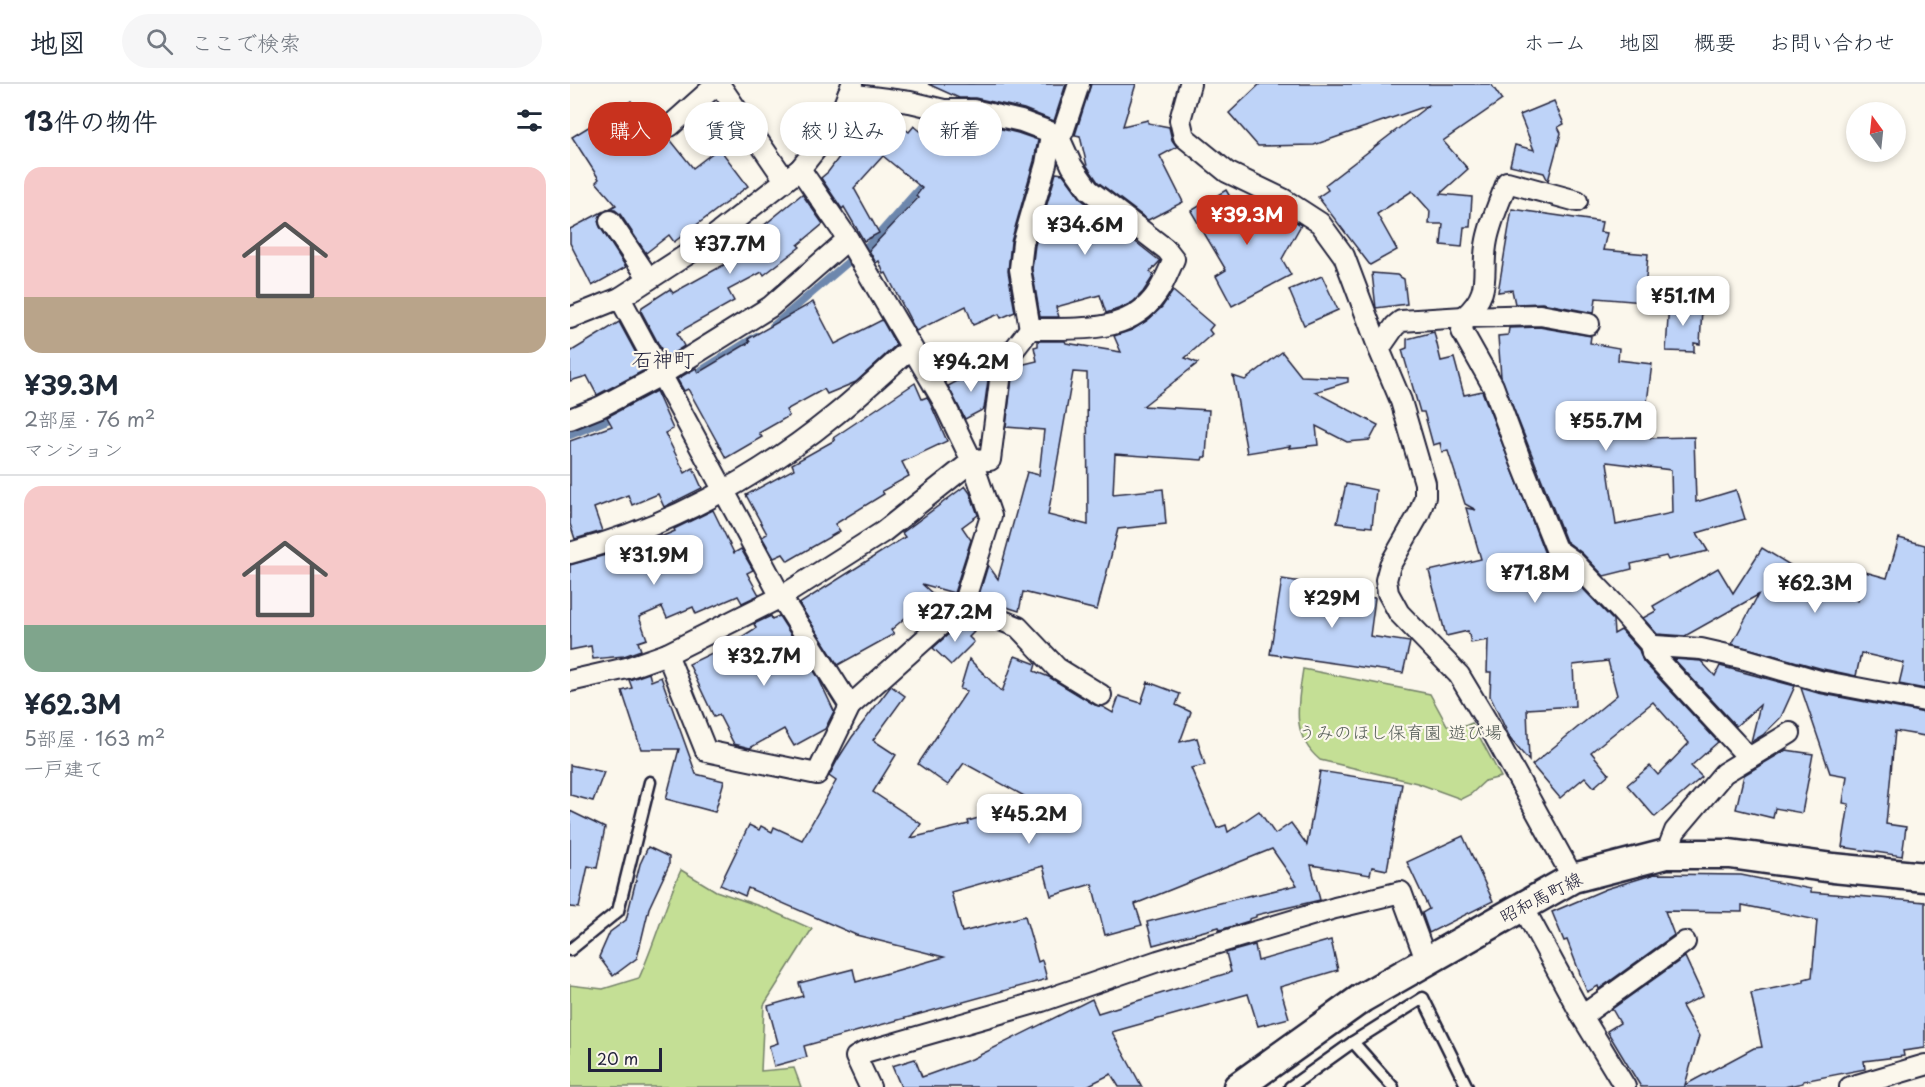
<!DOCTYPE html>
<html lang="ja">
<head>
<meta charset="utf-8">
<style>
  :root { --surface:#fff; --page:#f6f6f7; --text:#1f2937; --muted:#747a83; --line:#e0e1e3; --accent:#c8321e }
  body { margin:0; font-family:"Playpen Sans","Klee One",sans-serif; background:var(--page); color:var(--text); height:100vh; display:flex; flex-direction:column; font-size:22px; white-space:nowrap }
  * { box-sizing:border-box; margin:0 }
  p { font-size:20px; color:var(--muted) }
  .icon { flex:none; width:33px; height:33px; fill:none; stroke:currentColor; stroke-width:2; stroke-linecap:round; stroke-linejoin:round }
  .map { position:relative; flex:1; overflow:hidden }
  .drawer { display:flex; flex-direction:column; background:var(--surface); width:570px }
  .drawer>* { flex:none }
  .guide { position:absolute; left:18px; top:18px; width:570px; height:54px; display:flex; gap:12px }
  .needle { width:39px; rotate:345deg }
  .tools { position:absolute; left:1276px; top:18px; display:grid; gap:12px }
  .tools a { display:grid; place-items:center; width:60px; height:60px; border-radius:50%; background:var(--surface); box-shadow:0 3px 9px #0003; font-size:30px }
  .scale { position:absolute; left:18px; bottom:15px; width:74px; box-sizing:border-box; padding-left:6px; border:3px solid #22223b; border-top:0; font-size:16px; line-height:21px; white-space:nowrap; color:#22223b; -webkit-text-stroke:4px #fbf7ec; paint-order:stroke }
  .price { position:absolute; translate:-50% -51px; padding:0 14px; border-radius:12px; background:#fff; color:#222; font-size:20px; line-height:39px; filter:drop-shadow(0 2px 3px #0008) }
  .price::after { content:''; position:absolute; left:50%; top:36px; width:18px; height:14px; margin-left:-9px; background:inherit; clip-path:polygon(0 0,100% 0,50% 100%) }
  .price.active { background:var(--accent); color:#fff }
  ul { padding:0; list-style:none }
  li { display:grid; align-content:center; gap:12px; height:318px; padding:0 24px }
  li+li { border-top:2px solid var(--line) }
  li span { display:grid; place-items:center; height:186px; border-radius:18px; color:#555 }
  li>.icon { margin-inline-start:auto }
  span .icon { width:108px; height:108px; fill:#fffc; stroke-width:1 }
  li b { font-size:26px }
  h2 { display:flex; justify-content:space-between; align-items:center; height:72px; padding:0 24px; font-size:26px }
  .chip { padding:0 21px; border-radius:27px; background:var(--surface); box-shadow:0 3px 9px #0003; font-size:21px; line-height:54px }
  .chip.active { background:var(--accent); color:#fff }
  header { display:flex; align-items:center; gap:36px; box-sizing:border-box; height:84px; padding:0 30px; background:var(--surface); border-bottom:2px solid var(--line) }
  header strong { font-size:28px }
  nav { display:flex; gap:33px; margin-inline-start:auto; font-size:21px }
  .search { width:420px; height:54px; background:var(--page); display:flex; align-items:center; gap:15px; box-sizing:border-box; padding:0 21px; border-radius:33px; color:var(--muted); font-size:22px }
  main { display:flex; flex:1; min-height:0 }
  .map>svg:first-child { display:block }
  .green { fill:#c4df95; stroke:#738068; stroke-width:1.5 }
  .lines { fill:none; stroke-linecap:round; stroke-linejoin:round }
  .stream { stroke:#6d87ad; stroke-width:8 }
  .building { fill:#bed3f8; stroke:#22223b; stroke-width:1.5; fill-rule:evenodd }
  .lane-casing { stroke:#22223b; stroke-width:15 }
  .street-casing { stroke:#22223b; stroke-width:24 }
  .secondary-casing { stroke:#22223b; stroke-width:33 }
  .lane { stroke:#fbf7ec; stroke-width:10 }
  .street { stroke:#fbf7ec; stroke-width:20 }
  .secondary { stroke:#fbf7ec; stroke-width:28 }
  .labels { text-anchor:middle; stroke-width:4.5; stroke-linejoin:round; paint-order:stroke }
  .park-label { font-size:18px; fill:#535b56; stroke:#fbf7ec }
  .street-label { font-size:18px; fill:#22223b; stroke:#fbf7ec }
  .quarter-label { font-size:21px; fill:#22223b; stroke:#fbf7ec }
</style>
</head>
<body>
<header>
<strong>地図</strong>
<div class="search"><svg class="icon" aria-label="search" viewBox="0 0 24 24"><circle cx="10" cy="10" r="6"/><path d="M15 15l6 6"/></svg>ここで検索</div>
<nav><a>ホーム</a><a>地図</a><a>概要</a><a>お問い合わせ</a></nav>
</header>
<main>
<section class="drawer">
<h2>13件の物件<svg class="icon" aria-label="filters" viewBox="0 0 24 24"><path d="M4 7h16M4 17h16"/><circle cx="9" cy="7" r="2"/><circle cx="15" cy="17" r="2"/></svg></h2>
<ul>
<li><span style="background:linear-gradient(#f6c9c9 70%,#b9a48a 0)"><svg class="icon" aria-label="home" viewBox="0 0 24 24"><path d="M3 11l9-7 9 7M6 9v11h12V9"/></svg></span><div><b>¥39.3M</b><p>2部屋 · 76 m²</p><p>マンション</p></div></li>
<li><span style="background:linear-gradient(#f6c9c9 75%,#7fa58c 0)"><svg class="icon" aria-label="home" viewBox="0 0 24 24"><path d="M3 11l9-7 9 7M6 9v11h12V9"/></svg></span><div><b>¥62.3M</b><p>5部屋 · 163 m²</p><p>一戸建て</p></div></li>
</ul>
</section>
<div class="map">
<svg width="1355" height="1003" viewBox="0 0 1355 1003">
  <rect width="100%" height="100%" fill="#fbf7ec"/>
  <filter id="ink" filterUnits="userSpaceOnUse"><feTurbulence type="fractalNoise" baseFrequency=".0167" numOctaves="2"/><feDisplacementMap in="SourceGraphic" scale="12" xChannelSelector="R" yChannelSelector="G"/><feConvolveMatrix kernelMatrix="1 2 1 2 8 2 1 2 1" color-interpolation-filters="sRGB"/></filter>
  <g filter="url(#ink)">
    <g class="green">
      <path d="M733,585L860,610L877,641L890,644L902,639L931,693L915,697L901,710L891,715L847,699L750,676C720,651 728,620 733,585Z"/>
      <path d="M111,786L146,807L195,824L242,845L194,921L191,987L224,984L231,1003H0V901L33,905L69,894C85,859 95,821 111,786Z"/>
    </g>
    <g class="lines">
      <g class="stream">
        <polyline points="371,73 387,44 401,0"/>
        <polyline points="203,242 304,156 357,96"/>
        <polyline points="79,316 116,296 187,252"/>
        <polyline points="0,351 47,332"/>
      </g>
    </g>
    <g class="building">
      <polygon points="358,0 496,0 484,37 454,25 405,14 389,14"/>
      <polygon points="521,0 566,0 553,42 578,36 578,39 599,43 602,56 607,63 590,72 613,118 578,136 528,98 517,82 510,52 505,51"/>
      <polygon points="690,0 921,0 932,16 873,57 898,85 870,110 902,113 900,143 894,143 892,163 871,161 873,140 859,140 860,127 842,107 807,130 827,166 800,181 748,113 758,106 755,101 859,21 744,61 688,62 659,29"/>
      <polygon points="61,17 81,50 88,44 91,50 99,54 123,84 149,64 178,102 104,158 99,151 76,169 50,130 45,126 37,126 46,121 26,98 29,95 2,53"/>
      <polygon points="984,17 994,40 988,43 991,49 978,97 974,89 940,81 945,61 964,66 950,31"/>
      <polygon points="315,30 339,48 344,42 379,70 403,38 448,49 468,56 464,77 441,158 438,187 445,228 431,234 429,230 403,241 396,222 346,247 316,189 314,190 309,177 306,179 299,166 348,114 346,112 352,104 313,72 284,104 309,149 294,157 274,123 272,125 251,94 258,88 299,33"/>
      <polygon points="486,89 493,90 512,116 590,177 580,188 584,191 573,208 563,218 551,224 536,229 530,211 486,223 489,233 470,233 462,185 465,161"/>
      <polygon points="656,106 680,147 695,119 731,141 712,175 721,191 662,222 646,192 656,186 621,127"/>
      <polygon points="232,110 253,140 228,161 230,163 194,191 192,188 158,206 164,217 107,249 114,262 96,274 71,227 72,223 100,205 103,209 161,177 157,171 177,160 175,157"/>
      <polygon points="942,125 1032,138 1030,148 1037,149 1033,166 1078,170 1074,218 1026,214 1024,229 972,219 945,220 942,206 928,208"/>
      <polygon points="32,128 28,137 30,143 56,183 22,202 0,159 0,145"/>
      <polygon points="802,189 827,191 834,195 837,220 806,224"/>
      <polygon points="752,192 768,226 734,241 719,206"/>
      <path d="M603,207L643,241L639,246L642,250L615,274L628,279L573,322L639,326L636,373H633L632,376L545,370L543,410L593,405L596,440L548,445L527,526L453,508L449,527L408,514L418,481L428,495L457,388L469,391L474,346L436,343L443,286L446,282L467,277L464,263L468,262V257H495L496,259L551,268L544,252L562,246L578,236L592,223ZM503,288L517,289L518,441L478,431Z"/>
      <polygon points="1099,217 1121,218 1120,225 1132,225 1130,260 1124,259 1124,268 1096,267"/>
      <polygon points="243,218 265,260 312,236 326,261 286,298 257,310 254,305 216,326 219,332 189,349 192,353 156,374 118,305 114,307 107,295 126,284 128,289 180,258 178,255"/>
      <polygon points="49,238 75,286 27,311 17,292 0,297 0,268"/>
      <path d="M969,243L1021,252L1020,259L1049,264L1048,276L1082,280L1074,341H1079L1077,354L1124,353L1126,418L1166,406L1175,435L1127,449L1138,467L1098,476L1096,472L1061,480L1062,485L1034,492L1012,469L996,457L931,293L928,252L938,251L939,244ZM1037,378L1101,386L1102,429L1046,441Z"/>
      <polygon points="864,248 871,277 884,274 894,311 912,307 975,470 995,486 1040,533 1043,536 1044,550 1051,546 1069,566 1073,577 1148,658 1121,682 1132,693 1085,733 1057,701 1080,682 1088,691 1119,659 1083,618 1021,668 1039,690 1024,703 1015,693 990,714 962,681 1047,611 1038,577 1003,581 1005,622 957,625 959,677 941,656 920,612 921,588 917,588 918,556 901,559 898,547 876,552 859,487 911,475 896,424 906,426 895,420 878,367 872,368 870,359 863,361 854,328 850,328 832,266 837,264 837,255"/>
      <polygon points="712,268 731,292 778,294 778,298 745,308 808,341 800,356 777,358 746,342 748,361 719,364 720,362 677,369 663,292 675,296"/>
      <polygon points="414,283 417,289 419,289 414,325 395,335 378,302"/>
      <polygon points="345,299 352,315 357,313 361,321 377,357 332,378 339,392 312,407 314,410 265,440 270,447 218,477 213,470 204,474 192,453 197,450 176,411 224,385 222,380 265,356 263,354"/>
      <polygon points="86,307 103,345 95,349 115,389 123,384 132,404 94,423 88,410 62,421 58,411 24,424 32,447 5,455 0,440 0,357 42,342 37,333"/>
      <polygon points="776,400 806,406 802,443 767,439"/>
      <polygon points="395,402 400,409 408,431 392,443 401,456 384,509 352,500 375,521 362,532 351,520 321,546 324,550 268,581 229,520 335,453 332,449"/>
      <polygon points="143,426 164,469 171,465 183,486 177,489 189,511 172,519 168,512 126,530 123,523 97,534 92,523 69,533 77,555 68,558 71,566 54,572 23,575 21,562 0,566 0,481 39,470 40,472 54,467 55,468 105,447 104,445"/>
      <polygon points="1329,454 1355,461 1355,605 1329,600 1334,579 1291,569 1286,592 1253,585 1162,560 1188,511 1115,552 1087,550 1073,534 1086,527 1083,522 1148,484 1163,509 1192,464 1233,489 1288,517 1295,488 1317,494"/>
      <polygon points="712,495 777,505 780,512 805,514 800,552 840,558 833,589 700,570"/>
      <polygon points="201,532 202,535 209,532 248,593 264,627 255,645 224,662 214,645 180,664 164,660 149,631 144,633 119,580 171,555 170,554 186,544 184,540"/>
      <polygon points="393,537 404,548 399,553 404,558 381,581 363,564"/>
      <polygon points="445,572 466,580 464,587 479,593 525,621 533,623 543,629 549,612 571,619 578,598 610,610 606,621 621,628 610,658 627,654 635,681 621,684 647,744 656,741 658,748 689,727 705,750 721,739 737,761 750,687 832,700 817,786 802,783 800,791 741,781 750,816 686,831 686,833 679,835 679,837 650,846 649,843 583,861 577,838 681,811 681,812 727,801 702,765 565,820 572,841 535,851 522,800 481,812 473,782 381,808 392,848 455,832 468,878 472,876 477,895 234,962 237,973 204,982 199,962 208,959 198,922 233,912 229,899 283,885 286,898 374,873 286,851 178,804 175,812 150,801 179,741 189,746 191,742 202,748 204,743 232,756 266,697 259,692 268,675 282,653 321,602 335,612 303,656 326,671 303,708 351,740 341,754 399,740 398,737 465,718 394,679 378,701 348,680 397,607 390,605 399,575 432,608"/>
      <polygon points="1104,575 1131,577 1145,592 1150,582 1225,602 1211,633 1193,651 1181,658 1190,621 1166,642"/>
      <polygon points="79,589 81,597 91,593 126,690 154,697 145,728 96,715 109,665 71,665 52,607 62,604 59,596"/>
      <polygon points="1231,604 1248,609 1355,629 1355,652 1325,647 1316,740 1336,743 1332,772 1272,763 1279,720 1273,719 1277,692 1260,689"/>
      <polygon points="1216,666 1243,670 1232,729 1205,724 1203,734 1166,725 1174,691"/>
      <polygon points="0,681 34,688 23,717 0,711"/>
      <polygon points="0,727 35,744 27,784 18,782 9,824 0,823"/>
      <polygon points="893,752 923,817 859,849 852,829 859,825 837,778"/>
      <polygon points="78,763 99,773 99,781 79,824 67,874 43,892 29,873 40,848 56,836 70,780"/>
      <polygon points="1085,790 1171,791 1241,805 1241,808 1355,818 1355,964 1333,967 1334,972 1294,977 1295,985 1233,997 1233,999 1214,1003 1071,1003 1037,947 1050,939 1042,925 1115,873 1133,912 1112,922 1129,952 1115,1001 1184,964 1192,963 1181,909 1234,898 1234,895 1242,893 1247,836 1172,821 1172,828 1095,827 1104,851 1029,905 1028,902 1017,908 997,856 994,857 982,828 1036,805"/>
      <polygon points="761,856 768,886 710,903 719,934 688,942 678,910 542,948 572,1003 549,1003 541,990 515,1003 331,1003 322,982 345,975 352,993 402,975 522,915 528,929 661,888 656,869 685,861 688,877"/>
    </g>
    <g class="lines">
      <defs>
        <g id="lane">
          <polyline points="0,866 48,827 80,698"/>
          <polyline points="783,958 823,1003"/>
          <polyline points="720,1003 783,958 853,914 897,1003"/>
        </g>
        <g id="street">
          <polyline points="149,0 215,96"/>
          <polyline points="620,0 610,36 614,53 657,88 713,115 750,139 774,172 809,265 831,317 855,399 855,413 849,430 820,481 816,496 818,509 829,529 889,591 916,636 1003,794"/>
          <polyline points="278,10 340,18 374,26 403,26 451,37 488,51"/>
          <polyline points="100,42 147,0"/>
          <polyline points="40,137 79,195"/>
          <polyline points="50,214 211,513 280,622"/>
          <path d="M894,233C924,207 910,189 917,156C921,136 930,117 937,98L1007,117"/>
          <polyline points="894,233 970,231 1019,240"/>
          <polyline points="0,234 50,214 138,157 230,85 268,37 282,0"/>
          <polyline points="460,245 450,185 453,159 476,80 481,51 488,51"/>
          <polyline points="809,265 825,242 831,237 894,233 892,247 923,302 950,375 986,465 1003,477 1049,525 1080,560 1082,569 1179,674"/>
          <polyline points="0,335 30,323 91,291 200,223 278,155"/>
          <path d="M0,469C96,444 188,394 265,331C291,310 316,286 341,264"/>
          <polyline points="393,521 448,543 487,584 531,611"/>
          <polyline points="1082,569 1085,562 1131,565 1175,575 1250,597 1355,617"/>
          <polyline points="97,570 136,667 247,690 280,622 393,521 421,432 402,377 372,315 278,155 230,85"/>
          <path d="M0,597L57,584L97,570L211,513L313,448L402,377L420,376L432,281L460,245C501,244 553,251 582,216C592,204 598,189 604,175L597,166L519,106L502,82L488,51L493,48L509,0"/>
          <polyline points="1096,770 1105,747 1154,689 1220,649"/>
          <polyline points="953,823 1012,932 1055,1003"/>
          <polyline points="1012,932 1115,858"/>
          <polyline points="300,1003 286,973 295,968 472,917 588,877 765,824 831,808 856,876"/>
          <polyline points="1280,1003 1355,981"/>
        </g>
        <polyline id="secondary" points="668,1003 792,914 1003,794 1096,770 1160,770 1263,784 1355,793"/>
      </defs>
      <use href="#lane" class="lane-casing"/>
      <use href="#street" class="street-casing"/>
      <use href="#secondary" class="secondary-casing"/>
      <use href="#lane" class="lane"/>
      <use href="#street" class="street"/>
      <use href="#secondary" class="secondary"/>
    </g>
  </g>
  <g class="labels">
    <g class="park-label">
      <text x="830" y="655">うみのほし保育園 遊び場</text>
    </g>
    <g class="street-label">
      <text transform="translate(971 814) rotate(-27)" y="6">昭和馬町線</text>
    </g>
    <g class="quarter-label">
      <text x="93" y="283">石神町</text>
    </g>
  </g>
</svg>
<div class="tools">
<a><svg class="needle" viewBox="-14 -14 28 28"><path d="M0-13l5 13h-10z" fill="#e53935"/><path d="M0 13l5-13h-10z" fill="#747a83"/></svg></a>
</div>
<div class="scale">20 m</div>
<b class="price active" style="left:677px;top:162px">¥39.3M</b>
<b class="price" style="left:515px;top:172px">¥34.6M</b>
<b class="price" style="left:160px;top:191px">¥37.7M</b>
<b class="price" style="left:1113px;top:243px">¥51.1M</b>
<b class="price" style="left:401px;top:309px">¥94.2M</b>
<b class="price" style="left:1036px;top:368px">¥55.7M</b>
<b class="price" style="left:84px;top:502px">¥31.9M</b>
<b class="price" style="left:965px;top:520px">¥71.8M</b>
<b class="price" style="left:1245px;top:530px">¥62.3M</b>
<b class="price" style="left:762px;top:545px">¥29M</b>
<b class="price" style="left:385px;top:559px">¥27.2M</b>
<b class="price" style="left:194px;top:603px">¥32.7M</b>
<b class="price" style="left:459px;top:761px">¥45.2M</b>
<div class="guide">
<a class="chip active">購入</a>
<a class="chip">賃貸</a>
<a class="chip">絞り込み</a>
<a class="chip">新着</a>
</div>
</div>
</main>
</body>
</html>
